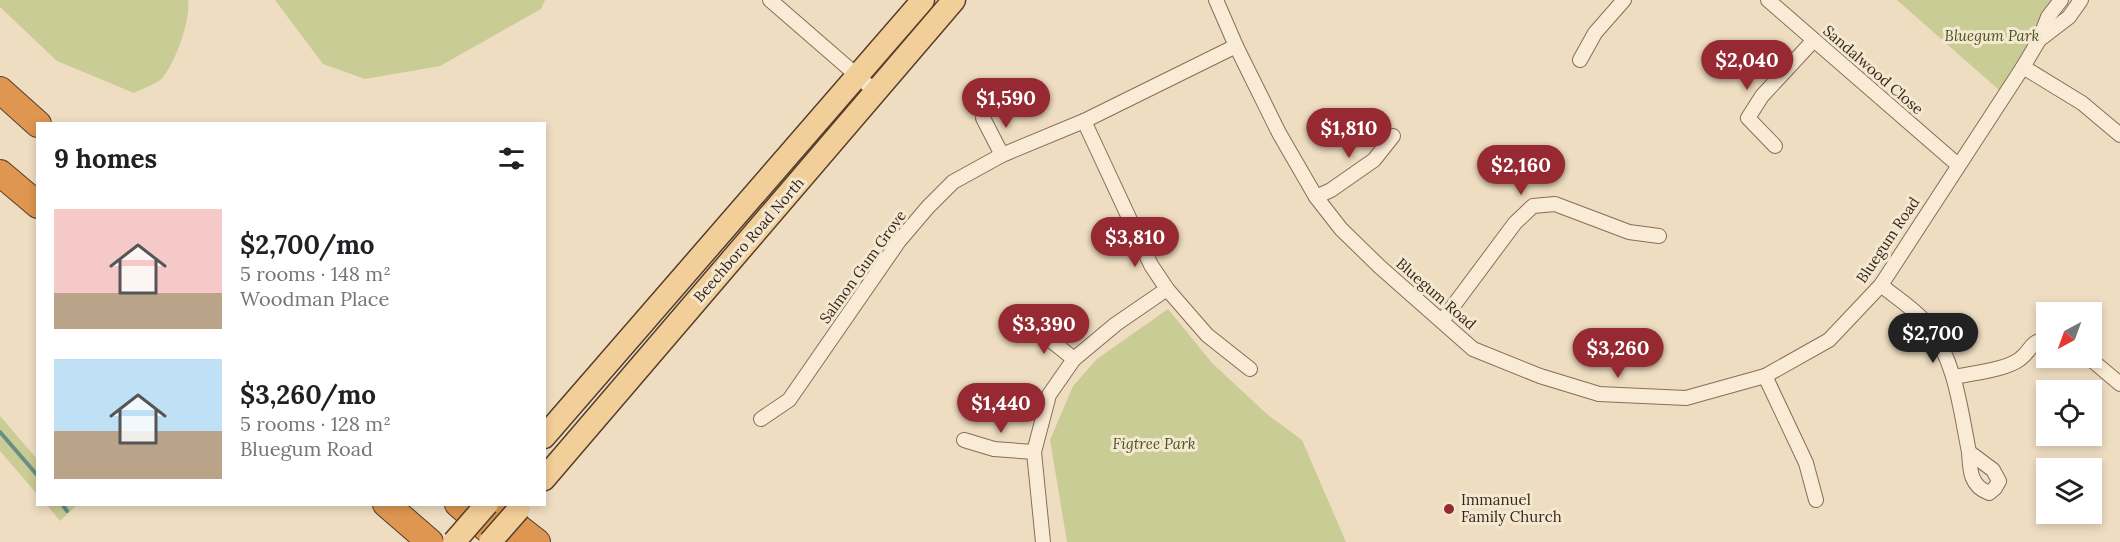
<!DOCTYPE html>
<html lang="en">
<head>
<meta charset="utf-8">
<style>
  :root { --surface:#fff; --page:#f2f2f2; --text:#202124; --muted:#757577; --accent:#962931 }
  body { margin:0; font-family:Lora,serif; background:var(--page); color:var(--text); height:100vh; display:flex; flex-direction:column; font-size:22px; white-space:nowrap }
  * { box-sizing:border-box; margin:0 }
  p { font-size:20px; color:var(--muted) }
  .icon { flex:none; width:33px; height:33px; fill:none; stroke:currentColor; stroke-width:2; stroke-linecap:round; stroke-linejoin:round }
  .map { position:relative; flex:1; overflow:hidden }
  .panel { position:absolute; left:36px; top:122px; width:510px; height:384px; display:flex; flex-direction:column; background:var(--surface); border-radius:0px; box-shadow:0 3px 9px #0003 }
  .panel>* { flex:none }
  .needle { width:39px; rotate:221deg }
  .tools { position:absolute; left:2036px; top:302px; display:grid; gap:12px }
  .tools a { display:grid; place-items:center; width:66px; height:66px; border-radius:0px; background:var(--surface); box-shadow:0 3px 9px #0003; font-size:30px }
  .price { position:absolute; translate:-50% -51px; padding:0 14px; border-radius:21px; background:var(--accent); color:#fff; font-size:20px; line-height:39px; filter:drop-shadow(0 2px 3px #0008) }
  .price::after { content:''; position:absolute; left:50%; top:36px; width:18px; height:14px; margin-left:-9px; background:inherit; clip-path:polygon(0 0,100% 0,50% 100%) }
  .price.current { background:#222; color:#fff }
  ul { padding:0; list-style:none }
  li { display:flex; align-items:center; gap:18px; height:150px; padding:0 18px }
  li span { display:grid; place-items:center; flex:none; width:168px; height:120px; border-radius:0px; color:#555 }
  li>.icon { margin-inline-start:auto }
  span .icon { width:72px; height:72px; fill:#fffc; stroke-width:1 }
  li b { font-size:26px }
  h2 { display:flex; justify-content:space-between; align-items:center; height:72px; padding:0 18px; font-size:26px }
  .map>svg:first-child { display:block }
  .green { fill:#c9cc95 }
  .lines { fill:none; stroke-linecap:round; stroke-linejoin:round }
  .stream { stroke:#6b8e83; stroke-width:4 }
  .street-casing { stroke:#876e59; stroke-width:16 }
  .primary-casing { stroke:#553d2d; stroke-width:25 }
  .highway-casing { stroke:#553d2d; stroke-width:28 }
  .street { stroke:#f9ebd5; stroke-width:14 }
  .primary { stroke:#f2cf99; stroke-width:22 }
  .highway { stroke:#de9651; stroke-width:26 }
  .primary-bridge-casing { stroke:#553d2d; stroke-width:25; stroke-linecap:butt }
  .primary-bridge { stroke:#f2cf99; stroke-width:22 }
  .poi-dot { fill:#962931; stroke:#f5e8d1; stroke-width:2 }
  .labels { text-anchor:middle; stroke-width:6; stroke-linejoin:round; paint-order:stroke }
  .park-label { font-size:15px; font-style:italic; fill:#4b5424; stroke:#f5e8d1 }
  .street-label { font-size:15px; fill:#37281d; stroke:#f5e8d1 }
  .poi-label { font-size:15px; fill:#37281d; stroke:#f5e8d1; text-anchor:start }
</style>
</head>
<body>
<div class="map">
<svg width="2120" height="542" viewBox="0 0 2120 542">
  <rect width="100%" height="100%" fill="#eeddc1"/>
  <g class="green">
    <path d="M0,0H188C191,19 176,61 163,77C158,84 143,88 134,93L57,61L0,7Z"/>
    <polygon points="275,0 545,0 541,9 440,66 365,79 323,64"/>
    <polygon points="1897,0 2056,0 1999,90"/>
    <polygon points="1168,309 1212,363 1268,415 1302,440 1346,542 1067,542 1050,440 1073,386 1097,359"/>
    <polygon points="0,416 37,459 37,494 0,451"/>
    <polygon points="46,504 76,504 77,505 60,521"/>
  </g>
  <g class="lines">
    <g class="stream">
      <polyline points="0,432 38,476"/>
      <polyline points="62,504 67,511"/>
    </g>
    <defs>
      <g id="street">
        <polyline points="770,0 876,92"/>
        <polyline points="1216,0 1236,46 1279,133 1316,197 1341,229 1380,267 1473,349 1540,376 1599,394 1686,398 1765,376 1829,340 1881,285 2023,67 2039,40 2048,17 2061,0"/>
        <polyline points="1768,0 1958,165"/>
        <polyline points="2039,40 2069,17 2081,0"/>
        <polyline points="1580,60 1595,33 1624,0"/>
        <polyline points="2023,67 2082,103 2120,135"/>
        <polyline points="983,118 1002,155"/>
        <polyline points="1084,121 1151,265 1167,289 1207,335 1250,369"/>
        <polyline points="1775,146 1748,118 1762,96 1813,41"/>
        <polyline points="1316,197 1331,190 1374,160 1393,136"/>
        <path d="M1881,285C1895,297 1915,309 1927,324C1956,361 1960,408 1969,452L1993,470L1999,481L1995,488L1989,493C1970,486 1970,470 1969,452"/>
        <polyline points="1442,321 1515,223 1533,206 1555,204 1629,232 1659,236"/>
        <polyline points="1034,327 1074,359"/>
        <polyline points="2088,357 2120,384"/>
        <polyline points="1765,376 1806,463 1816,500"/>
        <path d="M1954,377C1972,373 2006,370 2020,359C2032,350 2029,342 2046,339"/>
        <polyline points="761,419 789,400 899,241 928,207 953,182 1002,155 1084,121 1236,46"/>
        <polyline points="964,440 994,449 1034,452"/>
        <polyline points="1043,542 1034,452 1049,395 1074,359 1116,324 1167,289"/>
      </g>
      <g id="primary">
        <polyline points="544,437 923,0"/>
        <polyline points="544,479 954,0"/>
      </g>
      <g id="highway">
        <polyline points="0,90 38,124"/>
        <polyline points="0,173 38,205"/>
        <polyline points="386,504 430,542"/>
        <polyline points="458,504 502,542"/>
        <polyline points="488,504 537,542"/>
      </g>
    </defs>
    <use href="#street" class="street-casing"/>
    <use href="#primary" class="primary-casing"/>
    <use href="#highway" class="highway-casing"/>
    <use href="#street" class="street"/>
    <use href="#primary" class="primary"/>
    <use href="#highway" class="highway"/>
    <defs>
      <g id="primary-bridge">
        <polyline points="454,542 487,504"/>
        <polyline points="490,542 519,509"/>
      </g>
    </defs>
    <use href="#primary-bridge" class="primary-bridge-casing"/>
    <use href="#primary-bridge" class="primary-bridge"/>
  </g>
  <circle class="poi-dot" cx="1449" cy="509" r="6"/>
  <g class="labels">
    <g class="park-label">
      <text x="1992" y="41">Bluegum Park</text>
      <text x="1154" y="449">Figtree Park</text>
    </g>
    <g class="street-label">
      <text transform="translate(1873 70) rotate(41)" y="5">Sandalwood Close</text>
      <text transform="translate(749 240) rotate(-49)" y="5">Beechboro Road North</text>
      <text transform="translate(1888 240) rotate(-56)" y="5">Bluegum Road</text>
      <text transform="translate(863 267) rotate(-54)" y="5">Salmon Gum Grove</text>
      <text transform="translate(1436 294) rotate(41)" y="5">Bluegum Road</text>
    </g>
    <g class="poi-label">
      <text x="1461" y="505">Immanuel<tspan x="1461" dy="17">Family Church</tspan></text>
    </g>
  </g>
</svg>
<div class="tools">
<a><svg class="needle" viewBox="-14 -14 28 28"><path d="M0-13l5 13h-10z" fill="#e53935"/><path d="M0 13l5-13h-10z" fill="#757577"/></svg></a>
<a><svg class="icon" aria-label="locate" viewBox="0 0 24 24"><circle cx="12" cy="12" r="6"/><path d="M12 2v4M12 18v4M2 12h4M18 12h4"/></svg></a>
<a><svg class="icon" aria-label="layers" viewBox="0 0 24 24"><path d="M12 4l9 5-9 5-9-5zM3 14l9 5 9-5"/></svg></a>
</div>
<b class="price" style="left:1747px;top:91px">$2,040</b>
<b class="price" style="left:1006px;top:129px">$1,590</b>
<b class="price" style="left:1349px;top:159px">$1,810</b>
<b class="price" style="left:1521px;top:196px">$2,160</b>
<b class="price" style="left:1135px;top:268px">$3,810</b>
<b class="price" style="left:1044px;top:355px">$3,390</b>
<b class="price current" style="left:1933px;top:364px">$2,700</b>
<b class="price" style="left:1618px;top:379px">$3,260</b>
<b class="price" style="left:1001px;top:434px">$1,440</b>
<section class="panel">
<h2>9 homes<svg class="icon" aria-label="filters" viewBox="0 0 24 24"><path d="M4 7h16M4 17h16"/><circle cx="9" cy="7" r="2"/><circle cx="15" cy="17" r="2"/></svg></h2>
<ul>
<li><span style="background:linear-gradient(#f6c9c9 70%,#b9a48a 0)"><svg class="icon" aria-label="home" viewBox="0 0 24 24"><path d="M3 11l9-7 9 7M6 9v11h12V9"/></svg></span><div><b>$2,700/mo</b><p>5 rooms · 148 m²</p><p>Woodman Place</p></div></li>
<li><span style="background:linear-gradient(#bfe0f5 60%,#b9a48a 0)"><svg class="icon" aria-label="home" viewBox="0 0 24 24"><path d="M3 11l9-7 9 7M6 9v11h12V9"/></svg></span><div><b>$3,260/mo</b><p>5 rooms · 128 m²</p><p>Bluegum Road</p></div></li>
</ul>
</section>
</div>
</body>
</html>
